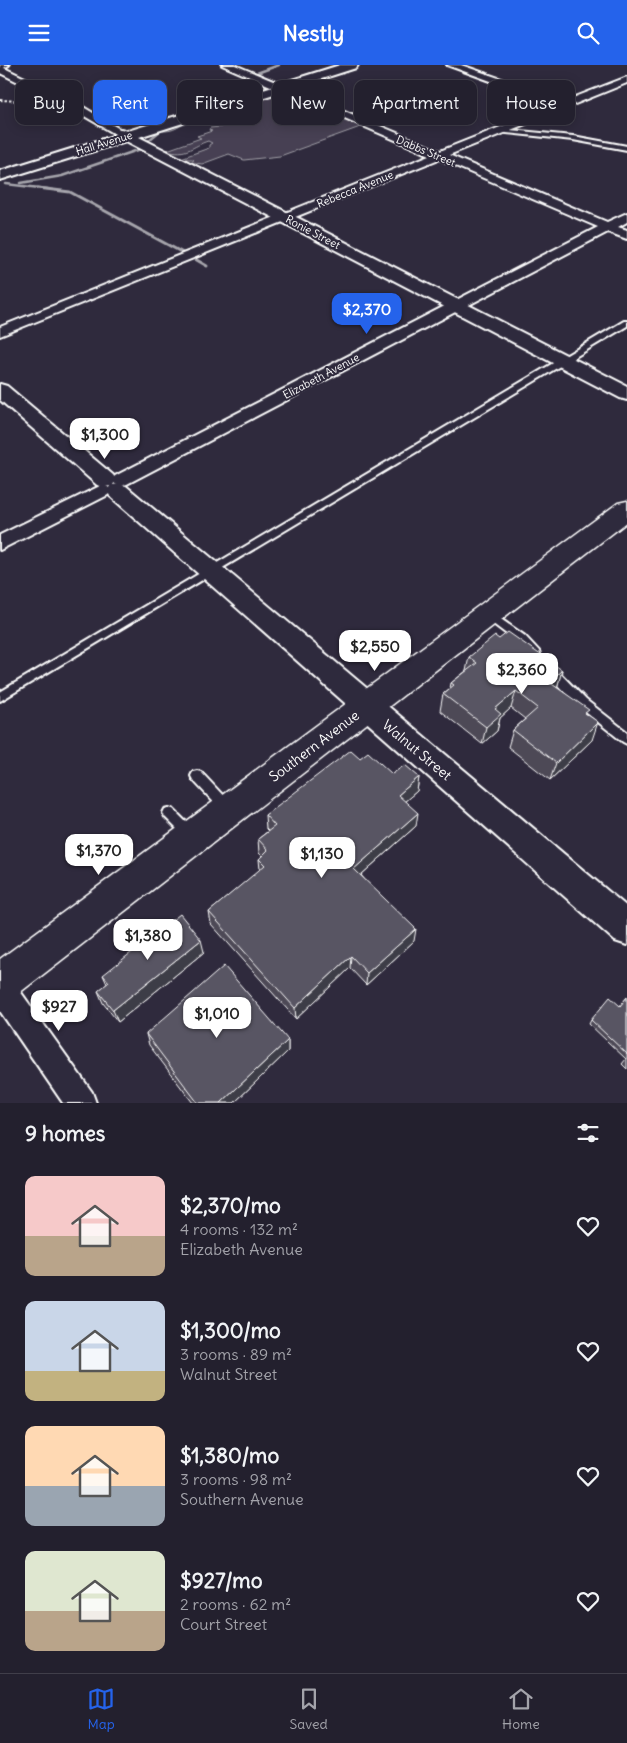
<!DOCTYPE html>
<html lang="en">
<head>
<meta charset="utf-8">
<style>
  :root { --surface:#23202e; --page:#2f2d3a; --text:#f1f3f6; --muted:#a3a3aa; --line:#403e4a; --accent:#2563eb }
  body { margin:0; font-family:Delius,sans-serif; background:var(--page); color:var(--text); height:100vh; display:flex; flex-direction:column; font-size:19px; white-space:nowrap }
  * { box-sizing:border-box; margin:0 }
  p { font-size:16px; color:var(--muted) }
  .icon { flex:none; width:28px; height:28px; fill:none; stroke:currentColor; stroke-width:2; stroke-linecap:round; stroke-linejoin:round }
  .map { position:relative; height:1038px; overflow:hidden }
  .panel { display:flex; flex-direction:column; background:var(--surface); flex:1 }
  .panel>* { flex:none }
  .guide { position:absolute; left:15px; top:15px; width:598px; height:45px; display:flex; gap:10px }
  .price { position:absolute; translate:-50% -42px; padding:0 11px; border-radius:10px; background:#fff; color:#222; font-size:16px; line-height:32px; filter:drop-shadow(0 1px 2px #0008) }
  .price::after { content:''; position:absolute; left:50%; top:30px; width:15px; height:11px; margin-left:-8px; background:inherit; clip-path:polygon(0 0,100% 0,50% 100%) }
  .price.selected { background:var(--accent); color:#fff }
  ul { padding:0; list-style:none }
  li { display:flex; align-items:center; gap:15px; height:125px; padding:0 25px }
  li span { display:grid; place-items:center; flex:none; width:140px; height:100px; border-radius:10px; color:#555 }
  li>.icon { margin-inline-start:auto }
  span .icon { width:60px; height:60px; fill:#fffc; stroke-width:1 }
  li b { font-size:21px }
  h2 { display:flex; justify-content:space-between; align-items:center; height:60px; padding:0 25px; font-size:21px }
  .pill { padding:0 18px; border-radius:10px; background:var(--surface); box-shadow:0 2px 12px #0003,0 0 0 1px var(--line); font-size:18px; line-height:45px }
  .pill.selected { background:var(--accent); color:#fff }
  header { display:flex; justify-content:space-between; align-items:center; height:65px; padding:0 25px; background:var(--accent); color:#fff; font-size:22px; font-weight:700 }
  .menu { display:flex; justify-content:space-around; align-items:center; height:70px; border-top:1px solid var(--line); background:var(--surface); font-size:14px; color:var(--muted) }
  .menu a { display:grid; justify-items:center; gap:2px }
  .menu .selected { color:var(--accent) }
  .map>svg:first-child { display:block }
  .green { fill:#464152; stroke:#a2a0a8 }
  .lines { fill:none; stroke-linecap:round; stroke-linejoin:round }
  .stream-far1 { stroke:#a7a6ad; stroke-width:2.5 }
  .stream { stroke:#a7a6ad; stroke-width:3 }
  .service-casing { stroke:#fff; stroke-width:4 }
  .minor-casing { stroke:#fff; stroke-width:4 }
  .tertiary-casing { stroke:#fff; stroke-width:4 }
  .secondary-casing { stroke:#fff; stroke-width:3 }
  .path { stroke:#fff; stroke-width:2; stroke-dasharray:2.5 2; stroke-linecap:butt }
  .service { fill:#2f2a3d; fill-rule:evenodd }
  .minor { fill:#2f2a3d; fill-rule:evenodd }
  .tertiary { fill:#2f2a3d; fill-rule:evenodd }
  .secondary { fill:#2f2a3d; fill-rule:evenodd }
  .wall { fill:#4d4956; stroke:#fff }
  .shaded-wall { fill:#3e3c46; stroke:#fff }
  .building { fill:#595564; stroke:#fff }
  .labels { text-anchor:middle; stroke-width:4; stroke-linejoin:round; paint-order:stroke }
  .far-street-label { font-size:11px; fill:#fff; stroke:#2f2a3d }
  .street-label { font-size:14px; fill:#fff; stroke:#2f2a3d }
</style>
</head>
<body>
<header><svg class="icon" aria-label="menu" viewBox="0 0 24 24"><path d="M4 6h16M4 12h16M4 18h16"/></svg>Nestly<svg class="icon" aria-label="search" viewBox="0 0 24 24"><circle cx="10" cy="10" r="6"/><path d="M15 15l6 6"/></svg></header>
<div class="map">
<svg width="627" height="1038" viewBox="0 0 627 1038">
  <rect width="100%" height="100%" fill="#2f2a3d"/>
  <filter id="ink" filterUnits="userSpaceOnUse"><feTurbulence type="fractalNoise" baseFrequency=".02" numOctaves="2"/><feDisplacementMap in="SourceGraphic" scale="10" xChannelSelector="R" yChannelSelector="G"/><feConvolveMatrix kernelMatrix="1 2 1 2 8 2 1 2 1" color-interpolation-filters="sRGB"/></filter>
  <g filter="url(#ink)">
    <path class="green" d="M278,25L363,61L280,91L244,95L229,89L202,99L190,97L194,95L192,94H182L181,93L209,83V80L212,78L208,76C192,81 187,91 167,85L201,73L197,71L212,66L209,65L210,63L221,62C209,55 194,53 182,60C175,64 172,66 163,66L171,58L264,29L276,31L273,28Z"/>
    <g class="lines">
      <g class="stream-far1">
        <polyline points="257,8 279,0"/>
        <polyline points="184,42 245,12"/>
        <polyline points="149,75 166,61"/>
        <polyline points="21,118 62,111 138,85"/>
        <polyline points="6,119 48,124"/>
      </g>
      <g class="stream">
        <polyline points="38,123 70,127 183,188"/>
        <polyline points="195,194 207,201"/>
      </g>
      <defs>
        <g id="service">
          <polygon points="499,64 573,71 627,81 627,85 573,75 497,67 497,65"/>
          <polygon points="624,256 627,256 627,261 0,636 0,627"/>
          <polygon points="488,545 525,571 539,586 540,589 539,592 531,592 517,577 484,552 483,549 484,546"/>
          <polygon points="550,601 554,602 586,635 627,667 627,679 623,677 578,641 546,608 545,605 546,602"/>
          <polygon points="197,706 201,707 231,739 233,743 231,747 227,748 223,747 193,715 191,711 193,707"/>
          <polygon points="169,743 173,744 195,766 197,770 195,774 191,776 187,774 165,752 163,748 165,744"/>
        </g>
        <g id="minor">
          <polygon points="222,0 235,0 440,86 556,40 447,0 461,0 565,36 627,12 627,18 449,90 607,157 627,148 627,157 618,162 627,165 627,174 608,167 127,419 121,421 115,419 112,415 115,411 598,162 439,94 0,271 0,262 430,90"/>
          <polygon points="0,1 75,37 126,68 121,71 117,70 67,41 0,8"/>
          <polygon points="102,420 108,422 111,426 108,430 0,485 0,470"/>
          <polygon points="0,908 10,912 92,1027 96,1038 63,1038 0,946"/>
        </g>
        <g id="tertiary">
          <polygon points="0,0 9,0 0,5"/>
          <polygon points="340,0 358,0 356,3 139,72 627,321 627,335 620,333 126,76 0,115 0,106 116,70 114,68 116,65 121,64 128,66"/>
          <polygon points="0,319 7,321 113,410 116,415 113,420 118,419 126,421 627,842 627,880 615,876 110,431 107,426 110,421 105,422 97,420 0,335"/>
        </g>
        <polygon id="secondary" points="627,436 627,457 14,932 0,937 0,894 618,438"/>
      </defs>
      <use href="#service" class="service-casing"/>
      <use href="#minor" class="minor-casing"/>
      <use href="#tertiary" class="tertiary-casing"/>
      <use href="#secondary" class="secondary-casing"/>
      <g class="path">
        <polyline points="0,35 39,37"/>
        <polyline points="98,41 167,45"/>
      </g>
      <use href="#service" class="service"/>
      <use href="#minor" class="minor"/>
      <use href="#tertiary" class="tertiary"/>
      <use href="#secondary" class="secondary"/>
    </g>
    <g class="wall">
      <polygon points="499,574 562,605 557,623 587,650 592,675 550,715 508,682 513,665 525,654 511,643 500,653 497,666 482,679 440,646 443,629 450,623 451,618 466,606 469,592"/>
      <polygon points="360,693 392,709 419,712 417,726 405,736 416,761 361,810 414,876 366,920 350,903 296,954 211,859 209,847 260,805 259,794 262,791 259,788 258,774 268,766 266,764 265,750"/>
      <polygon points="204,887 118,957 103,938 98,926 107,919 103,910"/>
      <polygon points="627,932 627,1004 622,999 626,994 589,959 591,955 620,941"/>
      <polygon points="146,969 288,975 288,986 234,1038 193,1038 149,980"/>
    </g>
    <g class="shaded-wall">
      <polygon points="562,605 557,623 549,617"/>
      <polygon points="516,626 511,643 500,653 497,666 482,679 486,662 495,644"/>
      <polygon points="598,657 592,675 550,715 556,698"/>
      <polygon points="419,712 417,726 397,743 398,730"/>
      <polygon points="418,748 416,761 353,817 354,804"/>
      <polygon points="416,864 414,876 366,920 367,908"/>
      <polygon points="201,875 204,887 118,957 113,945"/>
      <polygon points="351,891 350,903 296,954 295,943"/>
      <polygon points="288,975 288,986 234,1038 221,1038"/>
    </g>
    <g class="building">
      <polygon points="508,567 562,605 549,617 589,645 585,648 598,657 556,698 513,665 538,643 516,626 495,644 501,649 486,662 443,629 454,620 451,618 477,598 469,592 495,571 499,574"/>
      <polygon points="351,685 360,693 368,687 392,709 405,700 419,712 398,730 418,748 354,804 416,864 367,908 351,891 295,943 209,847 265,800 259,794 268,785 258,774 275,761 265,750"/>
      <polygon points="180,849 201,875 113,945 98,926 109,917 103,910"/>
      <polygon points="224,901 288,975 221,1038 198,1038 146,969"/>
      <polygon points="610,932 620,941 627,932 627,989 591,955"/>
    </g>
  </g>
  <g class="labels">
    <g class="far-street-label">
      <text transform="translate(104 78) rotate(-17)" y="4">Hall Avenue</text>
      <text transform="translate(426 86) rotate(23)" y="4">Dabbs Street</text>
      <text transform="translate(355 124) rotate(-22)" y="4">Rebecca Avenue</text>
      <text transform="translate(313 167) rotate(28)" y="4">Ronie Street</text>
      <text transform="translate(321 311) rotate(-28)" y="4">Elizabeth Avenue</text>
    </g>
    <g class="street-label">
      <text transform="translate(314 681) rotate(-37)" y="5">Southern Avenue</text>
      <text transform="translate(417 685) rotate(40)" y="5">Walnut Street</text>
    </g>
  </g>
</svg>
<b class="price selected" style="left:367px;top:270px">$2,370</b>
<b class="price" style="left:105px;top:395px">$1,300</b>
<b class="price" style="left:375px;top:607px">$2,550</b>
<b class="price" style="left:522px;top:630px">$2,360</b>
<b class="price" style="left:99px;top:811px">$1,370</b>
<b class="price" style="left:322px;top:814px">$1,130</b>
<b class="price" style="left:148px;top:896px">$1,380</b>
<b class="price" style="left:59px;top:967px">$927</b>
<b class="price" style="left:217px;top:974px">$1,010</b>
<div class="guide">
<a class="pill">Buy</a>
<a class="pill selected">Rent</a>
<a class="pill">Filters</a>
<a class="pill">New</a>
<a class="pill">Apartment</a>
<a class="pill">House</a>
</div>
</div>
<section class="panel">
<h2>9 homes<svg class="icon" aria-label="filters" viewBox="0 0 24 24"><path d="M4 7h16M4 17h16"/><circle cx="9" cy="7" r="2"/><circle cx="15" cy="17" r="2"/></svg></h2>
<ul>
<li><span style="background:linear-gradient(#f6c9c9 60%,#b9a48a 0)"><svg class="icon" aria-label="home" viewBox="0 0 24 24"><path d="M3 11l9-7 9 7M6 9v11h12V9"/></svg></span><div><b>$2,370/mo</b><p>4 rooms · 132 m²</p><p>Elizabeth Avenue</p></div><svg class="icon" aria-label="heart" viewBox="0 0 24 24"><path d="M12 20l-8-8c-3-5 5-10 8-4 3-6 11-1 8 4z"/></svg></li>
<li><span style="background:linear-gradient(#c9d6e8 70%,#c2b280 0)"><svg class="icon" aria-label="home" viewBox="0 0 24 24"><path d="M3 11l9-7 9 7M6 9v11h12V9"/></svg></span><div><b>$1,300/mo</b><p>3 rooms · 89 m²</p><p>Walnut Street</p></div><svg class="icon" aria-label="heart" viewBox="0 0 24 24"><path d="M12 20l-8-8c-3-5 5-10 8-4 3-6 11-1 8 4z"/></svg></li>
<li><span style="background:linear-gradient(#ffd9b3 60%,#9aa5b1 0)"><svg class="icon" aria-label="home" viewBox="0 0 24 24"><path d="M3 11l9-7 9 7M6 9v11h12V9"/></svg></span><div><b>$1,380/mo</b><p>3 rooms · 98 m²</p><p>Southern Avenue</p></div><svg class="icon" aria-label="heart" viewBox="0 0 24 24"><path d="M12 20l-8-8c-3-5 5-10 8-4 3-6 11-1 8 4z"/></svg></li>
<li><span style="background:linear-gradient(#dfe7d0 60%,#b9a48a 0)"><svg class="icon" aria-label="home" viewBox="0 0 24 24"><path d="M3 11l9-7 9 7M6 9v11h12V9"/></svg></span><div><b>$927/mo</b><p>2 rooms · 62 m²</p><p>Court Street</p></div><svg class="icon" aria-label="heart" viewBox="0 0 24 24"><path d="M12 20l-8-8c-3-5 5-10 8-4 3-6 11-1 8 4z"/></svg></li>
</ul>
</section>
<nav class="menu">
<a class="selected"><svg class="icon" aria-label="map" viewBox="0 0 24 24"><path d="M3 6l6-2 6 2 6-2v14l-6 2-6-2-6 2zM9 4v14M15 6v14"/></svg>Map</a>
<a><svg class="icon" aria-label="saved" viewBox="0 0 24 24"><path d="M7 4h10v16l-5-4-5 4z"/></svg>Saved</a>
<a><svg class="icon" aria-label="home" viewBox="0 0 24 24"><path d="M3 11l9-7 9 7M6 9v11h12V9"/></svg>Home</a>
</nav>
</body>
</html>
